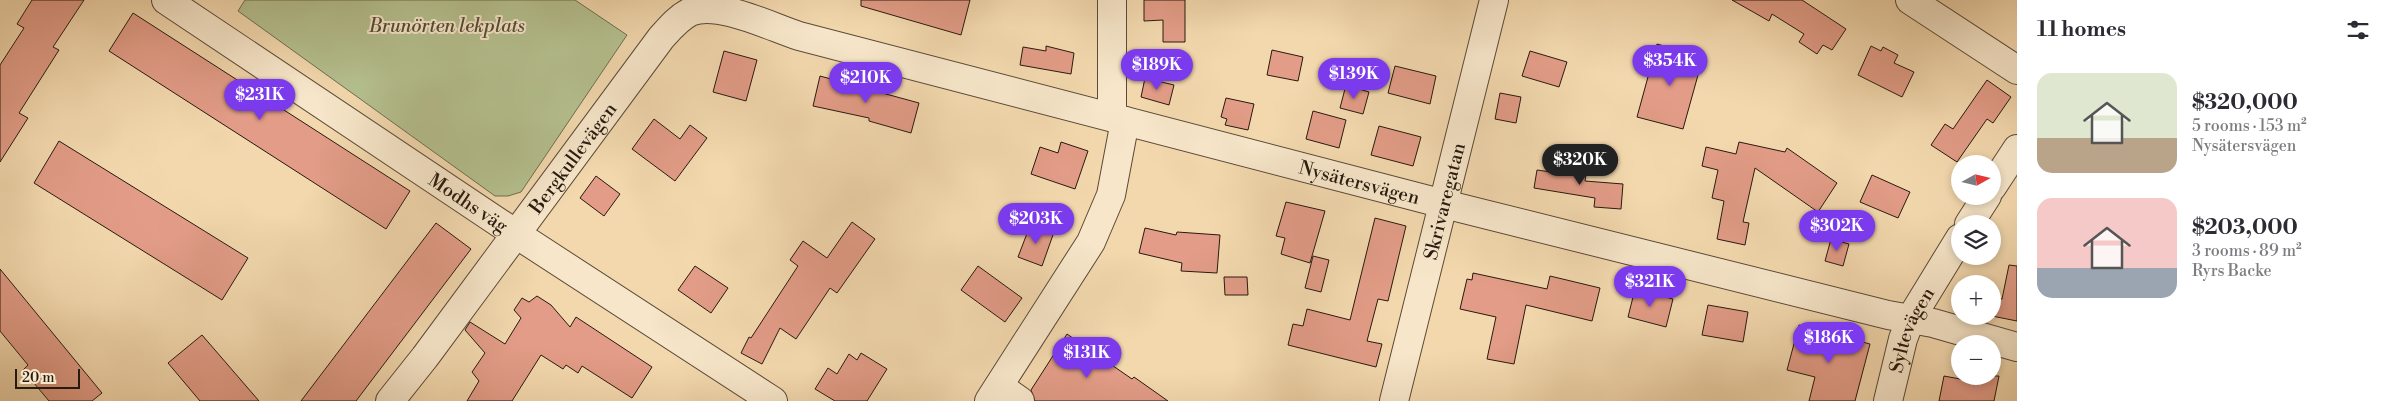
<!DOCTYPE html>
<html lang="en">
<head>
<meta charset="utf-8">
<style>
  :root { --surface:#fff; --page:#f7f7f7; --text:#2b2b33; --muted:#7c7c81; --accent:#7c3aed }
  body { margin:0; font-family:"Libre Bodoni",serif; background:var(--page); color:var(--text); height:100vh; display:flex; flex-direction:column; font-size:19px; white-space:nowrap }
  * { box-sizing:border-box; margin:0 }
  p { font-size:16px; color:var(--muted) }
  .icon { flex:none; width:28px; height:28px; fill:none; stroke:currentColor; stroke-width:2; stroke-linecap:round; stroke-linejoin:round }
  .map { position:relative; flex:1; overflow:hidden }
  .side { display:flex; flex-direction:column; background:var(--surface); width:375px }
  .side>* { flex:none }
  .needle { width:32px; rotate:82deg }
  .buttons { position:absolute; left:1951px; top:155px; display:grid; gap:10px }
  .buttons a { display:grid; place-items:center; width:50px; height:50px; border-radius:50%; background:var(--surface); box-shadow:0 2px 8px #0003; font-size:25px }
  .scale { position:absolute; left:15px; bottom:12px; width:65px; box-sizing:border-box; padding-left:5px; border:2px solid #271a0f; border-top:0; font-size:14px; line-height:18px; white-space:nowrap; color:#271a0f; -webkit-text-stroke:4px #f7e6ca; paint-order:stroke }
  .price { position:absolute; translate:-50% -42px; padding:0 11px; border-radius:18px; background:var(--accent); color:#fff; font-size:16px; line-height:32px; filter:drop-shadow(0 1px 2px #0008) }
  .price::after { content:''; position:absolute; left:50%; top:30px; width:15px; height:11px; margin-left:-8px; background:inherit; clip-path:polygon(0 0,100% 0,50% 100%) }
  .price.selected { background:#222; color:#fff }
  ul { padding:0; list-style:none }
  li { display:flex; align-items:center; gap:15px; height:125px; padding:0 20px }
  li span { display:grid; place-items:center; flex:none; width:140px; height:100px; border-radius:15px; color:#555 }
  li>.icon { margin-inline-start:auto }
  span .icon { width:60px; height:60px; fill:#fffc; stroke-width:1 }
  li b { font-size:21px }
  h2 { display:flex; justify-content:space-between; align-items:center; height:60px; padding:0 20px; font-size:21px }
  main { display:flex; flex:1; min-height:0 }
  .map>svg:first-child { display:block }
  .green { fill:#b5c08f; stroke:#6e6d4f }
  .building { fill:#e29c87; stroke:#271a0f }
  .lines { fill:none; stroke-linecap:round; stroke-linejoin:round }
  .minor-casing { stroke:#5a4a37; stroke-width:30 }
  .minor { stroke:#f7e6ca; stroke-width:28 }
  .labels { text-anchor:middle; stroke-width:4; stroke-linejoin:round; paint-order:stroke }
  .park-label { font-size:19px; font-style:italic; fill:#524c35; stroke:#f7e6ca }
  .street-label { font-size:19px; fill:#271a0f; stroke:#f7e6ca }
</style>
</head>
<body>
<main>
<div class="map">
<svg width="2017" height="401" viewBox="0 0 2017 401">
  <rect width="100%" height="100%" fill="#f3d8ae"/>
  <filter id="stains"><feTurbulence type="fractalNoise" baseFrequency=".004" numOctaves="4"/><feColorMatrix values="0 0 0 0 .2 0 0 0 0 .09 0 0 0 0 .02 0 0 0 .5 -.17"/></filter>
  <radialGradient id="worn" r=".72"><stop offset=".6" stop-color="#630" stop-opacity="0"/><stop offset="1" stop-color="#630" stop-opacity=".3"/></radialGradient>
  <polygon class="green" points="245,0 575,0 627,35 521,192 508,196 495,196 238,11"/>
  <g class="building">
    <polygon points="32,0 84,0 53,47 59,50 19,113 28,118 0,162 0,65 24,28 17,24"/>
    <polygon points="861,0 970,0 961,35 861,6"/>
    <polygon points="1144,0 1185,0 1185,42 1163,42 1163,20 1144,21"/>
    <polygon points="1732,0 1802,0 1846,29 1832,50 1823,45 1817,54 1799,42 1804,34 1772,14 1769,21"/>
    <polygon points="133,13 410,191 386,229 109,51"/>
    <polygon points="1657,44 1703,57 1683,129 1637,117"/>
    <polygon points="1046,46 1074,53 1071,74 1020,65 1023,47 1046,51"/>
    <polygon points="1871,46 1881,51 1883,47 1898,55 1894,63 1914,72 1902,97 1858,75"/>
    <polygon points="1272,50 1303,57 1298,81 1267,75"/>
    <polygon points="724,51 757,60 746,101 713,92"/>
    <polygon points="1530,51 1567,62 1559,87 1522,76"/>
    <polygon points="1395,66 1436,76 1430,104 1388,93"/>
    <polygon points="820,76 919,103 911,133 869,121 869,118 813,106"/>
    <polygon points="1145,78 1174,85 1169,105 1141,97"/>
    <polygon points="1987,80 2011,97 1993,123 1987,119 1957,162 1931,145 1945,124 1953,129"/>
    <polygon points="1346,85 1369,92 1363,114 1340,108"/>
    <polygon points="1500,93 1521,97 1516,123 1495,119"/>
    <polygon points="1226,98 1254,104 1248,130 1225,125 1227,119 1221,117"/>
    <polygon points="1313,111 1346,120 1339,148 1306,139"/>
    <polygon points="654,119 680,139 690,125 707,138 675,181 632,149"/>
    <polygon points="1379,126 1421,137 1413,166 1371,155"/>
    <polygon points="59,141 248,258 222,300 34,183"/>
    <polygon points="1061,142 1088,151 1075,189 1031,174 1040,147 1058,153"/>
    <polygon points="1739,142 1785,152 1787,148 1837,183 1818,212 1755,168 1743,222 1749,223 1745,245 1717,239 1724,201 1712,198 1718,170 1702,166 1706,147 1736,154"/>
    <polygon points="1552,164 1587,169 1585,181 1623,184 1621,209 1594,207 1595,198 1534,188 1537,170 1551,172"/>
    <polygon points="1872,175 1910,192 1898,218 1860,202"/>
    <polygon points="596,176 620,194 604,216 580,198"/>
    <polygon points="1286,202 1325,211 1310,263 1281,254 1285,238 1276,236"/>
    <polygon points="1375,218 1406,226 1388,301 1378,299 1367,341 1382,344 1376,367 1288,345 1293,324 1303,326 1307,309 1350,320"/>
    <polygon points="852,222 875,239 837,293 830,288 796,339 780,328 762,364 741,353 749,337 751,338 798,266 790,260 803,241 827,258"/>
    <polygon points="436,223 471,249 356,401 301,401"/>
    <polygon points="1031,223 1054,232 1042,266 1018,257"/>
    <polygon points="1145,228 1176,235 1177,232 1220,235 1217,273 1181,271 1182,263 1139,253"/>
    <polygon points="1831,239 1849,244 1843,266 1825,261"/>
    <polygon points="1313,256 1329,260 1321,292 1305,288"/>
    <polygon points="2009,265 2017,266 2017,321 1992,316 1992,297 2002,299"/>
    <polygon points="695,266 728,288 711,313 678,290"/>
    <polygon points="978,266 1022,298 1005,322 961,290"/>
    <polygon points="0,269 102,393 92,401 49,401 23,370 28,365 0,331"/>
    <polygon points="1473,273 1547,289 1550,276 1600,288 1592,321 1526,305 1514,364 1487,359 1496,317 1460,309 1467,279 1472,280"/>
    <polygon points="1224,277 1247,277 1248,295 1225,295"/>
    <polygon points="1635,289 1673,299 1666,327 1628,317"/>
    <polygon points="537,296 551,305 570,327 576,317 652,367 632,398 582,366 578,373 566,365 563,369 541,355 512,401 467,401 479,381 472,372 485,353 465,330 470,322 505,344 521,318 514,310 522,298 529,302"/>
    <polygon points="1708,305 1748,312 1743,342 1702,335"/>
    <polygon points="1799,325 1870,344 1855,401 1809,401 1815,377 1787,370"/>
    <polygon points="1067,334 1132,379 1134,377 1168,401 1035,401 1031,390"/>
    <polygon points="202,335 259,401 200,401 168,363"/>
    <polygon points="861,353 887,369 867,401 835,401 815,389 828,368 837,374 849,354 857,360"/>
    <polygon points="1944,376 1971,381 1972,376 1999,376 1994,401 1939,401"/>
  </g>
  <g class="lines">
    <defs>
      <g id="minor">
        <path id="s1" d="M166,0L516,234L773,401"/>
        <polyline points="1910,0 2017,70"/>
        <polyline points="1112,117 1112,0"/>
        <polyline points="1992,187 2017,149"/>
        <polyline points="1969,224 1987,196"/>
        <polyline points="999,386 1020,401"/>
        <path id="s2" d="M390,401L425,357L661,38C670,28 678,18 690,12C718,0 771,27 799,36L1444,204L1888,315L1933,323L2017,347"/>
        <polyline points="989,401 1091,242 1111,195 1125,121"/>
        <path id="s3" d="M1394,401L1494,0"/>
        <path id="s4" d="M1888,401L1903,339L1911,318L1960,238"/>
      </g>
    </defs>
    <use href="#minor" class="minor-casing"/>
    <use href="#minor" class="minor"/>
  </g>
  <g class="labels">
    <g class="park-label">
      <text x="447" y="32">Brunörten lekplats</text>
    </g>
    <g class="street-label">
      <text dy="7" stroke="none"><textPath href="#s2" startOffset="304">Bergkullevägen</textPath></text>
      <text dy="7" stroke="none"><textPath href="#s2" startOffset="1185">Nysätersvägen</textPath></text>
      <text dy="7" stroke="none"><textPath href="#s3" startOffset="206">Skrivaregatan</textPath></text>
      <text dy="7" stroke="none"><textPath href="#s1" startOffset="364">Modhs väg</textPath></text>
      <text dy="7" stroke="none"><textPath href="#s4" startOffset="75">Syltevägen</textPath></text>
    </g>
  </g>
  <rect width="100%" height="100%" filter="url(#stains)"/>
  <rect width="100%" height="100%" fill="url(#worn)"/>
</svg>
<div class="buttons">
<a><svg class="needle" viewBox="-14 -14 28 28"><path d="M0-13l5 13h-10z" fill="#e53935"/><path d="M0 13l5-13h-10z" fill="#7c7c81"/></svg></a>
<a><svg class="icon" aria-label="layers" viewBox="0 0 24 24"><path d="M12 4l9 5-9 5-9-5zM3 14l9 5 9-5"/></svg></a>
<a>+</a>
<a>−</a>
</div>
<div class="scale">20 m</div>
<b class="price" style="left:1670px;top:87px">$354K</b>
<b class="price" style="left:1157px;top:91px">$189K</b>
<b class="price" style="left:1354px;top:100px">$139K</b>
<b class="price" style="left:866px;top:104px">$210K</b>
<b class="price" style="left:260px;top:121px">$231K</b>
<b class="price selected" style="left:1580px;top:186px">$320K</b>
<b class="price" style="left:1036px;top:245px">$203K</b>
<b class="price" style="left:1837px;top:252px">$302K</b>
<b class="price" style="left:1650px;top:308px">$321K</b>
<b class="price" style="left:1829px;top:364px">$186K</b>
<b class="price" style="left:1087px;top:379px">$131K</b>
</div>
<section class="side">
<h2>11 homes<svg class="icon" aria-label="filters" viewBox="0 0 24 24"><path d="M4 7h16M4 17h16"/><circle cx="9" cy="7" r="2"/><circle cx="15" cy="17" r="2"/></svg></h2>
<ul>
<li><span style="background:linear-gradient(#dfe7d0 65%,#b9a48a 0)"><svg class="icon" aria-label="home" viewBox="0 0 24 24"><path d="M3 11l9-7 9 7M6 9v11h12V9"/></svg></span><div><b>$320,000</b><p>5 rooms · 153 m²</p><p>Nysätersvägen</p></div></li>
<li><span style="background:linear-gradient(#f6c9c9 70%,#9aa5b1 0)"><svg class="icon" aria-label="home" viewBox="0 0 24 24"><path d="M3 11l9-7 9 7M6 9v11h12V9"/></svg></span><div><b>$203,000</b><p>3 rooms · 89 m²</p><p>Ryrs Backe</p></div></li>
</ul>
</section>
</main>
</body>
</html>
